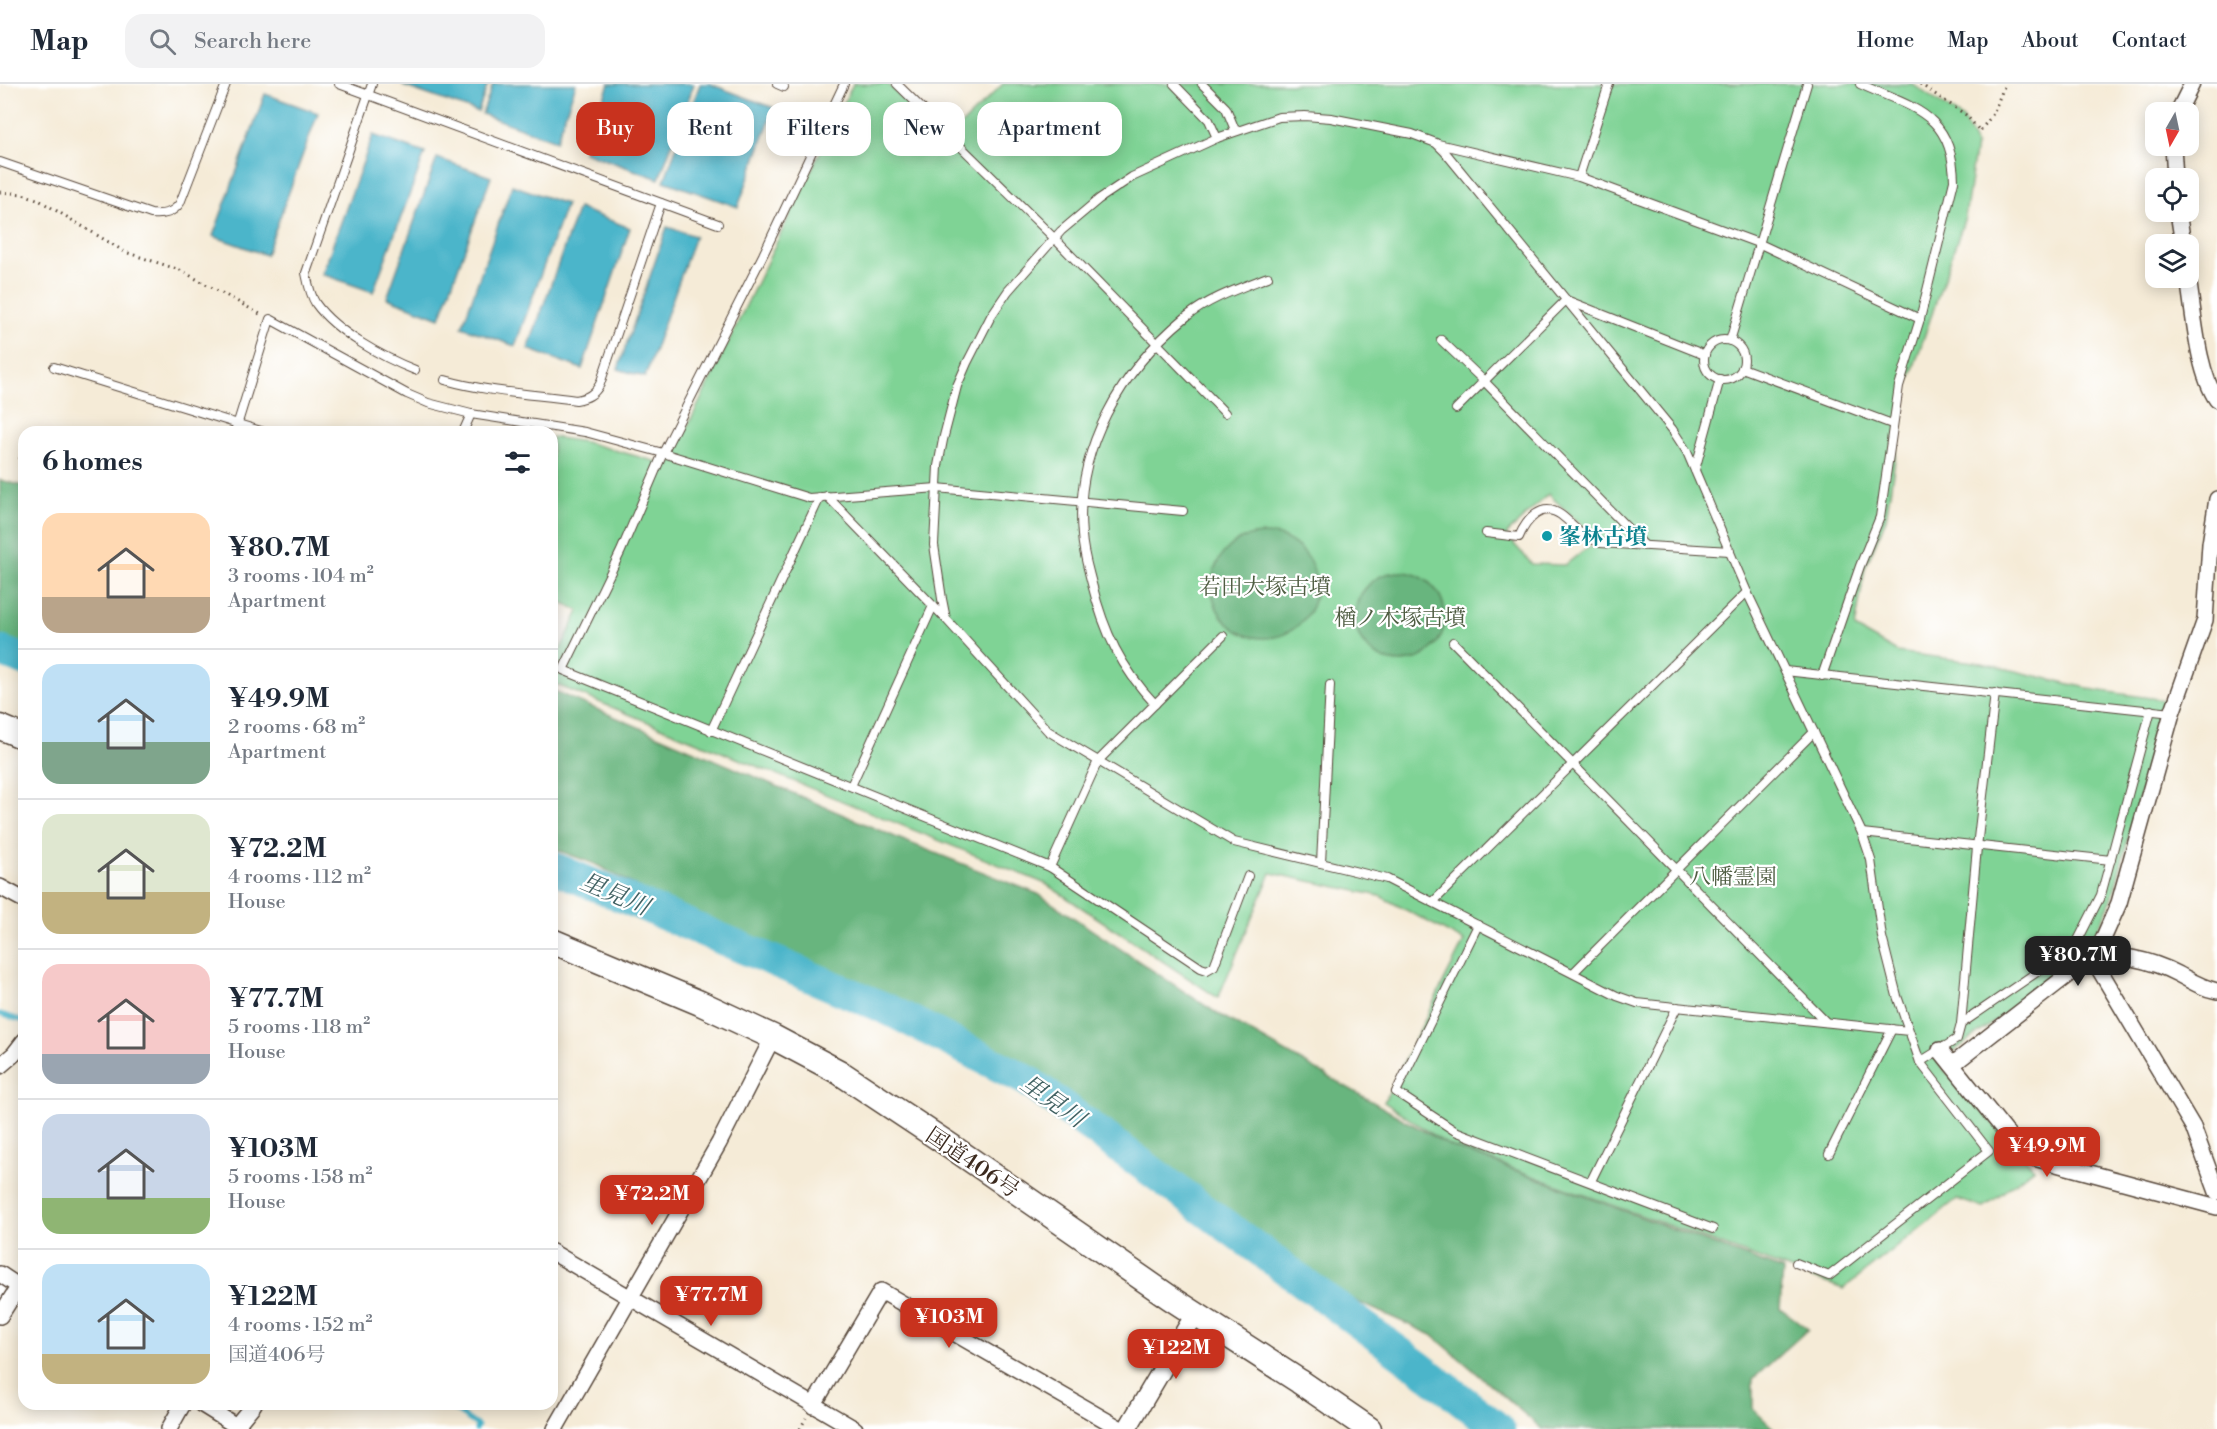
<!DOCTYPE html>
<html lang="en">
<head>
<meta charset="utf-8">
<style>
  :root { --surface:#fff; --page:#f2f2f3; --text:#1f2937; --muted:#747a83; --line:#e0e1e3; --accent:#c8321e }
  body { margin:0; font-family:"Libre Bodoni","Noto Serif JP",serif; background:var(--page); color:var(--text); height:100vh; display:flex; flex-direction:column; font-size:22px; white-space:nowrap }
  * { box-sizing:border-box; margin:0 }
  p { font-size:20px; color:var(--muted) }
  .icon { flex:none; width:33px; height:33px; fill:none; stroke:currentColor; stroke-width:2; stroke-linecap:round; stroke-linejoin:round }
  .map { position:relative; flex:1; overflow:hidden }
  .side { position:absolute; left:18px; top:342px; width:540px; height:984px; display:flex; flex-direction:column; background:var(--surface); border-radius:18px; box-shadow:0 3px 15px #0003 }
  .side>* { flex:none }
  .hud { position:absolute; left:576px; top:18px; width:570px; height:54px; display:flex; gap:12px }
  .needle { width:39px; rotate:189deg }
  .buttons { position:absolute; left:2145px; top:18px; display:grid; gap:12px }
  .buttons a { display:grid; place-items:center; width:54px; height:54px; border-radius:12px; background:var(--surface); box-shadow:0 3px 15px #0003; font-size:30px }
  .price { position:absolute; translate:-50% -51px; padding:0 14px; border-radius:12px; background:var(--accent); color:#fff; font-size:20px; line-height:39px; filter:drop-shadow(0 2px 3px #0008) }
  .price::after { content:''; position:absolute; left:50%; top:36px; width:18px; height:14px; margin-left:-9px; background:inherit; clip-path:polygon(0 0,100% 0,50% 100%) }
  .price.current { background:#222; color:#fff }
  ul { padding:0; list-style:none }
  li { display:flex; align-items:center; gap:18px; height:150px; padding:0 24px }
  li+li { border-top:2px solid var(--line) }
  li span { display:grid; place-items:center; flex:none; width:168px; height:120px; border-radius:18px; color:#555 }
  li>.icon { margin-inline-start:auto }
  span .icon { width:72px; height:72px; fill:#fffc; stroke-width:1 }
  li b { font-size:26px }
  h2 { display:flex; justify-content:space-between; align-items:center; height:72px; padding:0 24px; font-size:26px }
  .tag { padding:0 21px; border-radius:18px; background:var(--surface); box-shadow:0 3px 15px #0003; font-size:21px; line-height:54px }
  .tag.current { background:var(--accent); color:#fff }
  header { display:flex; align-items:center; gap:36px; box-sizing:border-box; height:84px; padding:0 30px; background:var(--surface); border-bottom:2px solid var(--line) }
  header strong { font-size:28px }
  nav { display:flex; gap:33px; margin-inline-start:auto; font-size:21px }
  .search { width:420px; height:54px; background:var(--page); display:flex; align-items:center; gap:15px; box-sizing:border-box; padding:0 21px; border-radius:18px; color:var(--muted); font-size:22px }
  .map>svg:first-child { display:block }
  .green { fill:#7fd395; stroke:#5d7e5a; stroke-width:1.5; fill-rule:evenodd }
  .forest { fill:#67b57e; stroke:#51704e; stroke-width:1.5 }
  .water { fill:#4cb5ca; stroke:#447074; stroke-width:1.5 }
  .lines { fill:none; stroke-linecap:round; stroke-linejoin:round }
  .stream { stroke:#4cb5ca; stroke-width:5 }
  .river { stroke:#4cb5ca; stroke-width:32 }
  .service-casing { stroke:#57473a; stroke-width:10 }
  .minor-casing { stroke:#57473a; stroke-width:18 }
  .tertiary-casing { stroke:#57473a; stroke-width:21 }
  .trunk-casing { stroke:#57473a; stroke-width:27 }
  .path { stroke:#57473a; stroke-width:3; stroke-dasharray:1.5 4.5; stroke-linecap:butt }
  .service { stroke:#fff; stroke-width:8 }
  .minor { stroke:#fff; stroke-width:15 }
  .tertiary { stroke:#fff; stroke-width:18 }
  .trunk { stroke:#fff; stroke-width:24 }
  .culture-dot { fill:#0f9aa8; stroke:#fff; stroke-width:2 }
  .labels { text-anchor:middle; stroke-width:4.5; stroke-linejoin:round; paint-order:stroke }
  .culture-label { font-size:22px; font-weight:bold; fill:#0d838f; stroke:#fff; text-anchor:start }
  .park-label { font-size:22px; fill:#4f5d42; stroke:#fff }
  .street-label { font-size:22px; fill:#3b2a1e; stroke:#fff }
  .water-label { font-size:24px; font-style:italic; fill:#426263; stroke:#fff }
</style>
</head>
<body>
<header>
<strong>Map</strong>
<div class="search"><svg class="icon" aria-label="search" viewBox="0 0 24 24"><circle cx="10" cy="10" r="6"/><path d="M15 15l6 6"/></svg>Search here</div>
<nav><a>Home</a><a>Map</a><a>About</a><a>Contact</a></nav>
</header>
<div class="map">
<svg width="2217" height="1345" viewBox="0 0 2217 1345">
  <rect width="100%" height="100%" fill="#fff"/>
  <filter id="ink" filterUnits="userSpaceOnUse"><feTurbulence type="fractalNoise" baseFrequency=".0167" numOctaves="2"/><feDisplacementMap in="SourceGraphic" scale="12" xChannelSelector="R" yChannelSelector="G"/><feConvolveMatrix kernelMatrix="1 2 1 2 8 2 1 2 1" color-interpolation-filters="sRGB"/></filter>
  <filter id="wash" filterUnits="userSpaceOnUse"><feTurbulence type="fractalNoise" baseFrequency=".008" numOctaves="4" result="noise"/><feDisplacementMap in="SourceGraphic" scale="24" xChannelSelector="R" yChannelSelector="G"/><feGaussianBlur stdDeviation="1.35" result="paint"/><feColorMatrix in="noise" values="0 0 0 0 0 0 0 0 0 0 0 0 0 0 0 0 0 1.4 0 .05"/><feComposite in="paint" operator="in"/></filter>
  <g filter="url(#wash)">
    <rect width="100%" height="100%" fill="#f5ebd7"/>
    <path class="green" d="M853,0H888L945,57L1003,0H1912L1963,35L1976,61L1965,133L1905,309L1886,435L1865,484L1855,544L1897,568L1982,579L2095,606L2165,616L2112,815L2086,870L1938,979L2034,1084L1983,1124L1957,1115L1843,1205L1448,1061L1384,1018L1464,857L1380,812L1271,789L1218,914L1046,800L552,599V582L579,527L552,513V353L585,358L669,381ZM1548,410L1600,458L1584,466L1565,481L1532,480L1506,451Z"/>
    <g class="forest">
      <polygon points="0,396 24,402 24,571 0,559"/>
      <circle cx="1264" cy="502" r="52"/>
      <circle cx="1400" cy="533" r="45"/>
      <polygon points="552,606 900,755 1038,810 1215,928 1450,1062 1783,1186 1780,1224 1808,1245 1753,1295 1753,1325 1774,1345 1542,1345 1432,1251 1320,1201 1269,1157 1204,1107 1039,997 956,958 870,911 788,883 595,780 552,764"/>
    </g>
    <g class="water">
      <polygon points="404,0 488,0 478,28 403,2"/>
      <polygon points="493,0 576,0 556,57 482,30"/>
      <polygon points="609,0 694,0 659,95 584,68"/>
      <polygon points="700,0 710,0 774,24 738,123 664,97"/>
      <polygon points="265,10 318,29 266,171 213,152"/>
      <polygon points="373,51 425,69 373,208 322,190"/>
      <polygon points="437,74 491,93 440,234 387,214"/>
      <polygon points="512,101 566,120 515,262 462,243"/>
      <polygon points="578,124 630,144 582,285 528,265"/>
      <polygon points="667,143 695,152 645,293 618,285"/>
    </g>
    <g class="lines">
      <g class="stream">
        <polyline points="0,930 24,937"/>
        <polyline points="446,1320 478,1342 476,1345"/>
      </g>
      <g class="river">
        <polyline points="0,567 24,576"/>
        <polyline points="552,783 889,926 1028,997 1418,1282 1499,1345"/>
      </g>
    </g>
  </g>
  <g filter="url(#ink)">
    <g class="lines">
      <defs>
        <g id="service">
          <polyline points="339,0 718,140"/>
          <path d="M372,0L306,189C308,199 310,211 316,220C336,248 384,274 415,286"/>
          <polyline points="777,0 784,3"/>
          <polyline points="844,0 763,171 663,369 621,467 563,586 1050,783 1201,884 1207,886 1214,882 1248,792"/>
          <polyline points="897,0 1054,154 1225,329"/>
          <polyline points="1174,0 1209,36 1217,54"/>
          <polyline points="1202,0 1226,24 1235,46"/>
          <polyline points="1438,60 1579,93 1758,159 1920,235"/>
          <path d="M0,78L151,130C164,131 173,129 180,119L226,0"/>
          <polyline points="1579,93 1609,0"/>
          <polyline points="1441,256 1484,297 1645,462"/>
          <circle cx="1724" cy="276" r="20"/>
          <polyline points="1730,257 1807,0"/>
          <polyline points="54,283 264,348"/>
          <polyline points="1742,284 1892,340"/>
          <path d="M445,296C487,308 532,310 576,316C587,314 594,311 600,300L661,119"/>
          <polyline points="1456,325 1566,216 1705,271"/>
          <polyline points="235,348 270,235 407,310 428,319 471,330"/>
          <polyline points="463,348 471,330 585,348 663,369 809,414 937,404 1183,427"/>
          <polyline points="23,376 24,376"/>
          <polyline points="1695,386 1720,295"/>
          <polyline points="827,412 945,534"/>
          <path d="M1486,449L1519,453C1526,436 1542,417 1561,431C1569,437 1575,444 1583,450C1588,453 1595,456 1600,459L1730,467"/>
          <polyline points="1453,558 1826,938"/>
          <polyline points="1785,587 2172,629"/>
          <path d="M1822,592L1860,482L1880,433L1899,302L1920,235L1954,97C1953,29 1912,24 1860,0"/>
          <path d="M1155,620C1121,584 1104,548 1092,500C1088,484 1083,468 1082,451C1074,366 1121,286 1186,233C1210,214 1240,204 1268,193"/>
          <polyline points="711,647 820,413"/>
          <polyline points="851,702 933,522"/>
          <polyline points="1862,749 2111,776"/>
          <polyline points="1321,779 1330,601"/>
          <polyline points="1050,783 1098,677 1223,552"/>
          <polyline points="1433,818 1747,508"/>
          <polyline points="1478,841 1396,1008 1455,1047 1713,1145"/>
          <polyline points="1573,889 1814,648"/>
          <polyline points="1961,940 1977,763 1995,609"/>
          <polyline points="1920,978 1957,955 1961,940 2075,862 2101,811 2151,626"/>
          <polyline points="1829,1070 1892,945"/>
          <polyline points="1591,1097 1677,923"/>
          <polyline points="1796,1179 1829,1192 1989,1067 1920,978 1897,912 1882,853 1871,776 1862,749 1747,508 1687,368 1672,345 1445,68 1436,59 1412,50 1331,34 1305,32 1279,33 1217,54 1132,93 1099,115 1061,147 1008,207 991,232 967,279 957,302 943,356 938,382 934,461 942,515 946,535 1048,647 1234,758 1387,795 1617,912 1637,919 1909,947"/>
        </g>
        <g id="minor">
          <polyline points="2178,28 2192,0"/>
          <polyline points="2173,62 2175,94"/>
          <polyline points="2178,128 2183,160"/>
          <path d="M2188,194C2194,229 2197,287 2217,316"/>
          <polyline points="2217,415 2210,460 2205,536 2172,629 2119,819 2095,873 2099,885 2193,1043 2217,1108"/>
          <polyline points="0,803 24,816"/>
          <polyline points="1940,966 2009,1052 2034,1074 2217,1123"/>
          <path d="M1952,981L2087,876C2114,866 2153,877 2178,890C2191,897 2202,904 2217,907"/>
          <polyline points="0,982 14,970 24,957"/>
          <polyline points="552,1168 855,1345"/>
          <polyline points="0,1190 24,1206"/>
          <polyline points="0,1232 19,1202"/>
          <polyline points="201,1320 241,1345"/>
          <polyline points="813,1322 881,1207 1121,1345"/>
          <polyline points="236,1342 254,1320"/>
          <polyline points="169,1345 183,1320"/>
          <polyline points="555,1345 719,1059 773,953"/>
        </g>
        <polyline id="tertiary" points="1127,1345 1195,1230"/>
        <g id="trunk">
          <polyline points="0,643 24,653"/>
          <polyline points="552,857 700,919 773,953 839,988 952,1063 1169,1213 1299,1297 1369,1345"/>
        </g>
      </defs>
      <use href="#service" class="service-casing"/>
      <use href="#minor" class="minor-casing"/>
      <use href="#tertiary" class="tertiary-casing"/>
      <use href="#trunk" class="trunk-casing"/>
      <g class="path">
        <polyline points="1920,0 1966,31 1980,47 1993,30 2005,0"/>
        <polyline points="0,108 23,110 37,115 125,168 180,186 260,230"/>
        <polyline points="800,1345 806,1334"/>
      </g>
      <use href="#service" class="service"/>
      <use href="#minor" class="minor"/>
      <use href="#tertiary" class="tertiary"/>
      <use href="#trunk" class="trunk"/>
    </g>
  </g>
  <circle class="culture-dot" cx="1547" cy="452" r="6"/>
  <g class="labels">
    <g class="culture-label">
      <text x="1559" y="460">峯林古墳</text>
    </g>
    <g class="park-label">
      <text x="1265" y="510">若田大塚古墳</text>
      <text x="1400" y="541">楢ノ木塚古墳</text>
      <text x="1733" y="800">八幡霊園</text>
    </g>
    <g class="street-label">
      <text transform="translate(973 1078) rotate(34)" y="8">国道406号</text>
    </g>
    <g class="water-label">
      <text transform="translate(615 810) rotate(23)" y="8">里見川</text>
      <text transform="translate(1053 1017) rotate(35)" y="8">里見川</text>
    </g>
  </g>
</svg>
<div class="buttons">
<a><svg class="needle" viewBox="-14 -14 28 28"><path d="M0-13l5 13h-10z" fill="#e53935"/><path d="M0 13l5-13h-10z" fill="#747a83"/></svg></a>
<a><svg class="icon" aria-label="locate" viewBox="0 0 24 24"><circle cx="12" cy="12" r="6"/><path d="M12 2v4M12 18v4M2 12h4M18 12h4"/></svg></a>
<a><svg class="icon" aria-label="layers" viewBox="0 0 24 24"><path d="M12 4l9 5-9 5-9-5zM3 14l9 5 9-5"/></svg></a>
</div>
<b class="price current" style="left:2078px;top:903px">¥80.7M</b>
<b class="price" style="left:2047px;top:1094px">¥49.9M</b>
<b class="price" style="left:652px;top:1142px">¥72.2M</b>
<b class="price" style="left:711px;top:1243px">¥77.7M</b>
<b class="price" style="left:949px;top:1265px">¥103M</b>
<b class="price" style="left:1176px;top:1296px">¥122M</b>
<div class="hud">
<a class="tag current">Buy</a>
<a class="tag">Rent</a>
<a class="tag">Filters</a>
<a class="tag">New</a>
<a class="tag">Apartment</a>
</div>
<section class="side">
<h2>6 homes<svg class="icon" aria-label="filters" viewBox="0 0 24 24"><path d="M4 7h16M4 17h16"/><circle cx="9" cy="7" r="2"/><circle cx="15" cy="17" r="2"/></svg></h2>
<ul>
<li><span style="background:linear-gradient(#ffd9b3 70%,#b9a48a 0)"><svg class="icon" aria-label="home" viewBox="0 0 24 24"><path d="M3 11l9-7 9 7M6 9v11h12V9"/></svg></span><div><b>¥80.7M</b><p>3 rooms · 104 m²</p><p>Apartment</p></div></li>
<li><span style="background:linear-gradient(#bfe0f5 65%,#7fa58c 0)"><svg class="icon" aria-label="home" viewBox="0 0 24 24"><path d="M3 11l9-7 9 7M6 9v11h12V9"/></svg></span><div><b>¥49.9M</b><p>2 rooms · 68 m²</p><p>Apartment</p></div></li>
<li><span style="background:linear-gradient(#dfe7d0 65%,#c2b280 0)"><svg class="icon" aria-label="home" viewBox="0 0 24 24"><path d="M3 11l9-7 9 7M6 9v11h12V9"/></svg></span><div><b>¥72.2M</b><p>4 rooms · 112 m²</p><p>House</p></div></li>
<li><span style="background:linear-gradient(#f6c9c9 75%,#9aa5b1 0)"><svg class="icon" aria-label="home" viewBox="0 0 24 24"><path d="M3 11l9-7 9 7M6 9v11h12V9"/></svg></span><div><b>¥77.7M</b><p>5 rooms · 118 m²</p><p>House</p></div></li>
<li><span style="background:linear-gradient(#c9d6e8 70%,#8fb573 0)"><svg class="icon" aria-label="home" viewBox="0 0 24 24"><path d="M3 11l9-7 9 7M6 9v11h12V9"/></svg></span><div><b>¥103M</b><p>5 rooms · 158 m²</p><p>House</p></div></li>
<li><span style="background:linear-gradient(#bfe0f5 75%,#c2b280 0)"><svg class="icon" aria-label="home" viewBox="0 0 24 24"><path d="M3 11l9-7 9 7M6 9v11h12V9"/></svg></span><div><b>¥122M</b><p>4 rooms · 152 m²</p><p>国道406号</p></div></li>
</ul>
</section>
</div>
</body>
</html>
